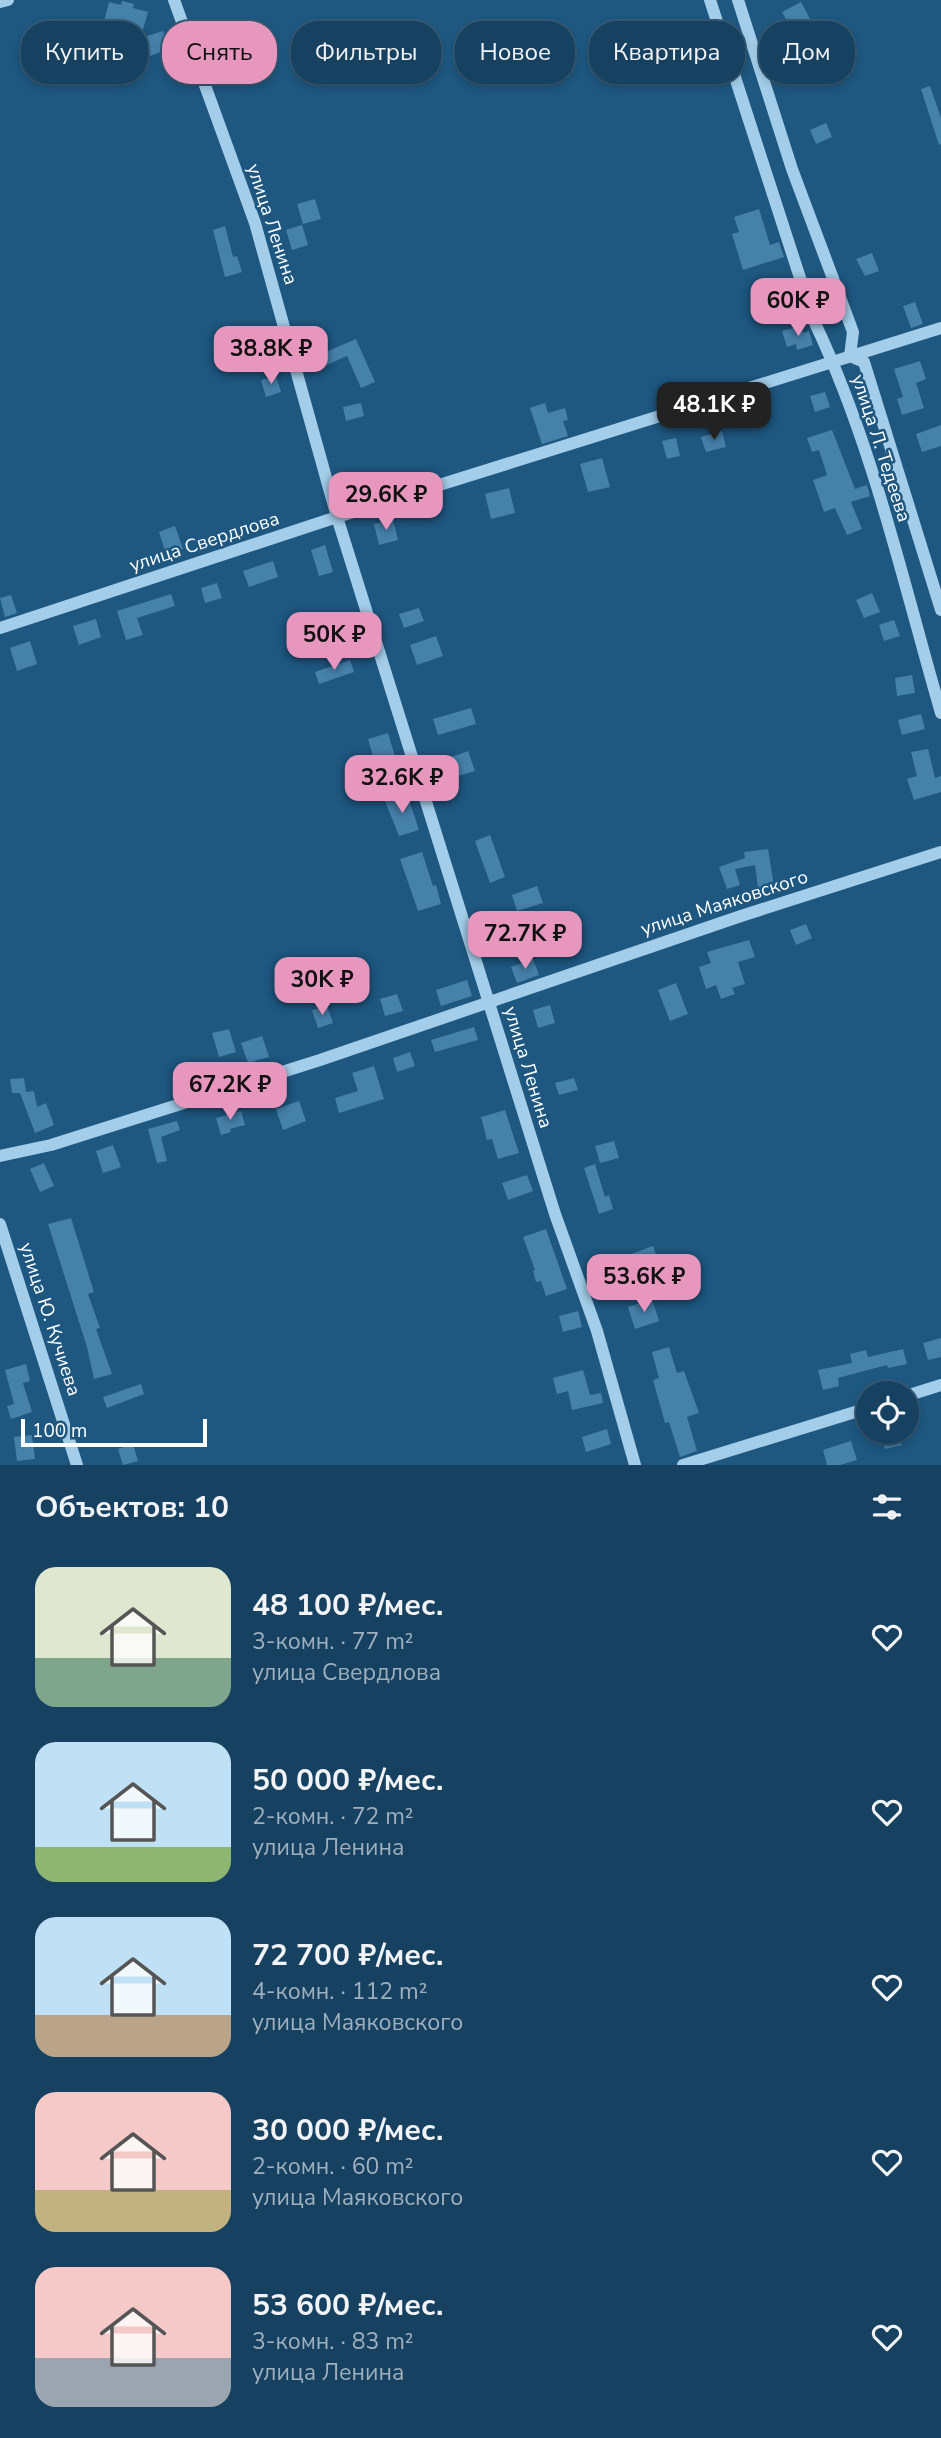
<!DOCTYPE html>
<html lang="ru">
<head>
<meta charset="utf-8">
<style>
  :root { --surface:#164160; --page:#234c69; --text:#f1f3f6; --muted:#9eafbd; --line:#355a75; --accent:#e797bd }
  body { margin:0; font-family:"Nunito Sans",sans-serif; background:var(--page); color:var(--text); height:100vh; display:flex; flex-direction:column; font-size:26px; white-space:nowrap }
  * { box-sizing:border-box; margin:0 }
  p { font-size:23px; color:var(--muted) }
  .icon { flex:none; width:38px; height:38px; fill:none; stroke:currentColor; stroke-width:2; stroke-linecap:round; stroke-linejoin:round }
  .map { position:relative; height:1465px; overflow:hidden }
  .side { display:flex; flex-direction:column; background:var(--surface); flex:1 }
  .side>* { flex:none }
  .hud { position:absolute; left:21px; top:21px; width:900px; height:63px; display:flex; gap:14px }
  .tools { position:absolute; left:856px; top:1381px; display:grid; gap:14px }
  .tools a { display:grid; place-items:center; width:63px; height:63px; border-radius:50%; background:var(--surface); box-shadow:0 4px 10px #0003,0 0 0 2px var(--line); font-size:35px }
  .scale { position:absolute; left:21px; bottom:18px; width:186px; box-sizing:border-box; padding-left:7px; border:4px solid #fff; border-top:0; font-size:19px; line-height:24px; white-space:nowrap; color:#fff; -webkit-text-stroke:5px #1e5780; paint-order:stroke }
  .price { position:absolute; translate:-50% -60px; padding:0 16px; border-radius:14px; background:var(--accent); color:#111; font-size:23px; line-height:46px; filter:drop-shadow(0 2px 4px #0008) }
  .price::after { content:''; position:absolute; left:50%; top:42px; width:21px; height:16px; margin-left:-10px; background:inherit; clip-path:polygon(0 0,100% 0,50% 100%) }
  .price.on { background:#222; color:#fff }
  ul { padding:0; list-style:none }
  li { display:flex; align-items:center; gap:21px; height:175px; padding:0 35px }
  li span { display:grid; place-items:center; flex:none; width:196px; height:140px; border-radius:21px; color:#555 }
  li>.icon { margin-inline-start:auto }
  span .icon { width:84px; height:84px; fill:#fffc; stroke-width:1 }
  li b { font-size:30px }
  h2 { display:flex; justify-content:space-between; align-items:center; height:84px; padding:0 35px; font-size:30px }
  .tag { padding:0 24px; border-radius:28px; background:var(--surface); box-shadow:0 4px 10px #0003,0 0 0 2px var(--line); font-size:24px; line-height:63px }
  .tag.on { background:var(--accent); color:#111 }
  .map>svg:first-child { display:block }
  .building { fill:#4681aa }
  .lines { fill:none; stroke-linecap:round; stroke-linejoin:round }
  .minor { stroke:#a3cde9; stroke-width:12 }
  .labels { text-anchor:middle; stroke-width:5; stroke-linejoin:round; paint-order:stroke }
  .street-label { font-size:19px; fill:#fff; stroke:#1e5780 }
</style>
</head>
<body>
<div class="map">
<svg width="941" height="1465" viewBox="0 0 941 1465">
  <rect width="100%" height="100%" fill="#1e5780"/>
  <g class="building">
    <polygon points="122,1 134,4 133,8 148,12 141,36 103,26 109,2 121,5"/>
    <polygon points="801,2 818,34 799,44 782,12"/>
    <polygon points="66,19 72,38 52,45 46,25"/>
    <polygon points="699,29 706,49 689,55 682,35"/>
    <polygon points="163,31 170,49 147,57 141,38"/>
    <polygon points="248,53 253,70 225,78 220,61"/>
    <polygon points="718,53 723,68 705,74 700,59"/>
    <polygon points="930,86 941,118 941,144 939,145 921,89"/>
    <polygon points="826,123 832,137 816,144 810,130"/>
    <polygon points="315,199 321,219 303,224 297,204"/>
    <polygon points="759,209 770,245 779,242 784,257 743,270 732,234 739,232 734,217"/>
    <polygon points="302,225 308,245 292,250 286,230"/>
    <polygon points="225,226 233,257 237,256 242,272 225,277 213,230"/>
    <polygon points="872,253 879,271 865,276 856,259"/>
    <polygon points="915,302 923,324 911,328 903,306"/>
    <polygon points="801,326 803,333 809,331 813,345 797,350 796,344 787,347 782,331"/>
    <polygon points="356,339 375,382 361,388 347,356 324,366 319,355"/>
    <polygon points="920,361 926,379 916,383 924,408 902,415 897,399 903,397 894,369"/>
    <polygon points="276,376 281,392 266,397 261,380"/>
    <polygon points="825,392 830,407 815,412 810,396"/>
    <polygon points="361,403 364,416 346,421 343,407"/>
    <polygon points="545,403 548,413 565,408 568,420 563,421 568,436 542,444 530,408"/>
    <polygon points="941,425 941,446 922,452 916,434"/>
    <polygon points="832,430 855,489 867,485 870,496 851,502 862,529 847,535 835,508 824,512 813,480 827,475 819,450 812,452 807,438"/>
    <polygon points="722,431 726,447 706,452 701,437"/>
    <polygon points="676,438 680,456 667,459 662,441"/>
    <polygon points="602,458 610,487 588,492 580,464"/>
    <polygon points="509,488 515,513 491,519 485,494"/>
    <polygon points="393,519 398,540 379,545 374,524"/>
    <polygon points="175,526 183,549 166,554 159,532"/>
    <polygon points="325,545 333,572 319,576 311,550"/>
    <polygon points="273,561 278,577 249,587 243,571"/>
    <polygon points="217,583 222,598 205,603 201,588"/>
    <polygon points="872,593 880,612 864,618 856,600"/>
    <polygon points="171,594 175,606 137,618 143,635 126,640 117,611"/>
    <polygon points="11,595 17,613 5,617 0,598"/>
    <polygon points="419,608 424,621 404,628 399,614"/>
    <polygon points="96,619 101,637 79,645 73,626"/>
    <polygon points="894,620 900,636 884,641 879,625"/>
    <polygon points="436,636 443,656 417,665 410,645"/>
    <polygon points="30,641 37,664 17,671 10,648"/>
    <polygon points="350,660 354,672 319,684 315,672"/>
    <polygon points="912,675 915,693 897,696 895,678"/>
    <polygon points="471,708 476,724 438,735 433,719"/>
    <polygon points="921,714 925,729 902,735 898,720"/>
    <polygon points="388,733 397,763 381,768 383,775 368,780 361,759 373,756 368,739"/>
    <polygon points="928,749 935,778 941,776 941,792 914,800 907,779 917,776 911,752"/>
    <polygon points="468,751 475,771 455,777 449,758"/>
    <polygon points="407,794 419,830 399,836 385,801"/>
    <polygon points="490,835 505,877 490,883 475,841"/>
    <polygon points="768,849 774,886 758,888 755,865 735,869 740,885 727,889 719,867 745,858 744,852"/>
    <polygon points="422,852 433,886 436,885 441,904 418,911 400,859"/>
    <polygon points="537,886 543,903 517,911 512,895"/>
    <polygon points="806,924 812,938 796,945 790,930"/>
    <polygon points="749,940 755,957 738,962 745,984 732,988 735,994 721,999 716,985 706,989 699,967 711,963 707,952"/>
    <polygon points="533,959 539,975 517,983 511,967"/>
    <polygon points="467,980 472,996 441,1006 436,990"/>
    <polygon points="676,983 688,1014 670,1021 658,990"/>
    <polygon points="397,994 403,1011 385,1016 380,999"/>
    <polygon points="550,1005 555,1023 538,1028 533,1010"/>
    <polygon points="327,1006 333,1023 318,1028 312,1010"/>
    <polygon points="474,1027 478,1040 435,1052 431,1040"/>
    <polygon points="229,1029 236,1052 219,1057 212,1033"/>
    <polygon points="262,1036 269,1057 248,1063 241,1043"/>
    <polygon points="410,1052 415,1066 397,1072 393,1058"/>
    <polygon points="374,1066 384,1099 339,1113 335,1098 358,1091 352,1073"/>
    <polygon points="24,1078 26,1092 34,1091 37,1107 46,1103 54,1125 35,1133 20,1093 12,1093 10,1079"/>
    <polygon points="574,1078 578,1090 559,1095 555,1083"/>
    <polygon points="299,1101 306,1121 283,1130 276,1109"/>
    <polygon points="505,1110 519,1153 498,1159 492,1139 487,1140 481,1117"/>
    <polygon points="241,1111 245,1125 230,1129 231,1132 221,1135 216,1118"/>
    <polygon points="177,1121 180,1130 161,1137 167,1161 157,1163 148,1129"/>
    <polygon points="614,1141 619,1158 600,1163 595,1146"/>
    <polygon points="113,1145 121,1167 103,1173 96,1151"/>
    <polygon points="44,1163 54,1186 40,1192 30,1169"/>
    <polygon points="595,1164 605,1197 609,1195 613,1209 599,1214 584,1168"/>
    <polygon points="527,1175 533,1191 508,1200 502,1183"/>
    <polygon points="71,1218 94,1292 88,1294 100,1328 96,1329 112,1374 94,1379 87,1347 48,1224"/>
    <polygon points="546,1229 567,1289 546,1296 541,1281 536,1282 533,1271 535,1270 523,1237"/>
    <polygon points="653,1246 657,1257 619,1270 615,1260"/>
    <polygon points="652,1299 659,1321 635,1329 628,1307"/>
    <polygon points="578,1311 582,1327 563,1332 559,1316"/>
    <polygon points="941,1338 941,1357 928,1360 923,1343"/>
    <polygon points="669,1347 677,1373 684,1371 699,1413 687,1417 697,1451 680,1457 669,1422 665,1423 653,1380 659,1378 652,1352"/>
    <polygon points="903,1349 907,1364 888,1368 887,1365 838,1378 839,1386 823,1390 818,1370 852,1363 850,1354 866,1350 868,1357"/>
    <polygon points="26,1364 30,1381 23,1383 32,1412 11,1419 7,1406 14,1404 5,1370"/>
    <polygon points="583,1370 590,1395 601,1393 603,1403 572,1410 568,1391 557,1394 553,1378"/>
    <polygon points="141,1384 144,1394 107,1408 103,1397"/>
    <polygon points="607,1429 611,1444 586,1452 582,1437"/>
    <polygon points="880,1432 898,1432 902,1445 885,1449"/>
    <polygon points="32,1435 35,1459 17,1461 14,1437"/>
    <polygon points="851,1441 857,1460 840,1465 827,1465 823,1450"/>
    <polygon points="133,1444 138,1461 123,1465 118,1449"/>
  </g>
  <g class="lines">
    <g class="minor">
      <polyline points="174,0 255,223 337,517 555,1214 597,1331 635,1465"/>
      <path d="M710,0L814,321C873,445 903,582 941,713"/>
      <polyline points="738,0 792,169 853,332 850,356 864,362 941,610"/>
      <polyline points="0,2 8,0"/>
      <polyline points="0,628 337,517 941,328"/>
      <polyline points="0,1156 51,1145 320,1060 741,916 941,852"/>
      <polyline points="0,1224 77,1465"/>
      <polyline points="906,1396 941,1385"/>
      <polyline points="683,1465 868,1408"/>
    </g>
  </g>
  <g class="labels">
    <g class="street-label">
      <text transform="translate(273 224) rotate(72)" y="7">улица Ленина</text>
      <text transform="translate(882 448) rotate(72)" y="7">улица Л. Тедеева</text>
      <text transform="translate(204 541) rotate(-18)" y="7">улица Свердлова</text>
      <text transform="translate(724 902) rotate(-18)" y="7">улица Маяковского</text>
      <text transform="translate(529 1067) rotate(73)" y="7">улица Ленина</text>
      <text transform="translate(51 1319) rotate(72)" y="7">улица Ю. Кучиева</text>
    </g>
  </g>
</svg>
<div class="tools">
<a><svg class="icon" aria-label="locate" viewBox="0 0 24 24"><circle cx="12" cy="12" r="6"/><path d="M12 2v4M12 18v4M2 12h4M18 12h4"/></svg></a>
</div>
<div class="scale">100 m</div>
<b class="price" style="left:798px;top:338px">60K ₽</b>
<b class="price" style="left:271px;top:386px">38.8K ₽</b>
<b class="price on" style="left:714px;top:442px">48.1K ₽</b>
<b class="price" style="left:386px;top:532px">29.6K ₽</b>
<b class="price" style="left:334px;top:672px">50K ₽</b>
<b class="price" style="left:402px;top:815px">32.6K ₽</b>
<b class="price" style="left:525px;top:971px">72.7K ₽</b>
<b class="price" style="left:322px;top:1017px">30K ₽</b>
<b class="price" style="left:230px;top:1122px">67.2K ₽</b>
<b class="price" style="left:644px;top:1314px">53.6K ₽</b>
<div class="hud">
<a class="tag">Купить</a>
<a class="tag on">Снять</a>
<a class="tag">Фильтры</a>
<a class="tag">Новое</a>
<a class="tag">Квартира</a>
<a class="tag">Дом</a>
</div>
</div>
<section class="side">
<h2>Объектов: 10<svg class="icon" aria-label="filters" viewBox="0 0 24 24"><path d="M4 7h16M4 17h16"/><circle cx="9" cy="7" r="2"/><circle cx="15" cy="17" r="2"/></svg></h2>
<ul>
<li><span style="background:linear-gradient(#dfe7d0 65%,#7fa58c 0)"><svg class="icon" aria-label="home" viewBox="0 0 24 24"><path d="M3 11l9-7 9 7M6 9v11h12V9"/></svg></span><div><b>48 100 ₽/мес.</b><p>3-комн. · 77 m²</p><p>улица Свердлова</p></div><svg class="icon" aria-label="heart" viewBox="0 0 24 24"><path d="M12 20l-8-8c-3-5 5-10 8-4 3-6 11-1 8 4z"/></svg></li>
<li><span style="background:linear-gradient(#bfe0f5 75%,#8fb573 0)"><svg class="icon" aria-label="home" viewBox="0 0 24 24"><path d="M3 11l9-7 9 7M6 9v11h12V9"/></svg></span><div><b>50 000 ₽/мес.</b><p>2-комн. · 72 m²</p><p>улица Ленина</p></div><svg class="icon" aria-label="heart" viewBox="0 0 24 24"><path d="M12 20l-8-8c-3-5 5-10 8-4 3-6 11-1 8 4z"/></svg></li>
<li><span style="background:linear-gradient(#bfe0f5 70%,#b9a48a 0)"><svg class="icon" aria-label="home" viewBox="0 0 24 24"><path d="M3 11l9-7 9 7M6 9v11h12V9"/></svg></span><div><b>72 700 ₽/мес.</b><p>4-комн. · 112 m²</p><p>улица Маяковского</p></div><svg class="icon" aria-label="heart" viewBox="0 0 24 24"><path d="M12 20l-8-8c-3-5 5-10 8-4 3-6 11-1 8 4z"/></svg></li>
<li><span style="background:linear-gradient(#f6c9c9 70%,#c2b280 0)"><svg class="icon" aria-label="home" viewBox="0 0 24 24"><path d="M3 11l9-7 9 7M6 9v11h12V9"/></svg></span><div><b>30 000 ₽/мес.</b><p>2-комн. · 60 m²</p><p>улица Маяковского</p></div><svg class="icon" aria-label="heart" viewBox="0 0 24 24"><path d="M12 20l-8-8c-3-5 5-10 8-4 3-6 11-1 8 4z"/></svg></li>
<li><span style="background:linear-gradient(#f6c9c9 65%,#9aa5b1 0)"><svg class="icon" aria-label="home" viewBox="0 0 24 24"><path d="M3 11l9-7 9 7M6 9v11h12V9"/></svg></span><div><b>53 600 ₽/мес.</b><p>3-комн. · 83 m²</p><p>улица Ленина</p></div><svg class="icon" aria-label="heart" viewBox="0 0 24 24"><path d="M12 20l-8-8c-3-5 5-10 8-4 3-6 11-1 8 4z"/></svg></li>
</ul>
</section>
</body>
</html>
